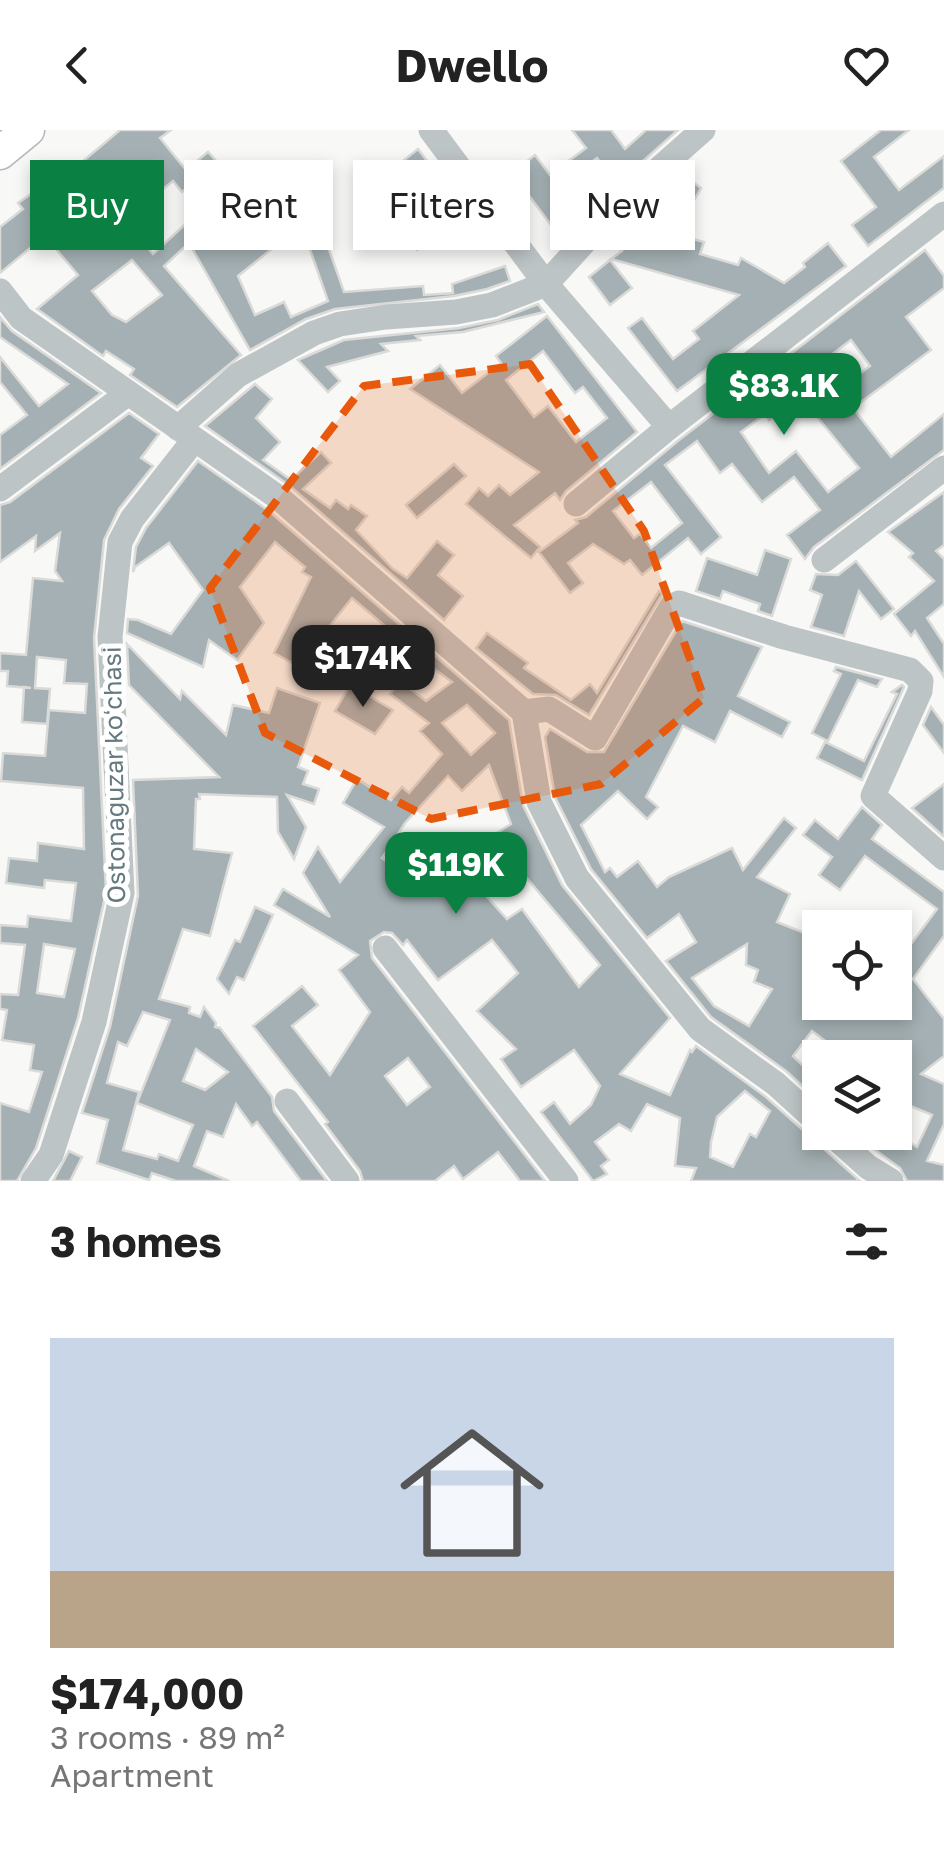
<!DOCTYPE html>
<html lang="en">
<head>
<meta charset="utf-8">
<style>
  :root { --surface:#fff; --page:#f2f2f2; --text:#222; --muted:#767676; --accent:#0b8043 }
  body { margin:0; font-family:"Golos Text",sans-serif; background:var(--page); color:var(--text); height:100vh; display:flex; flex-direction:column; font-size:38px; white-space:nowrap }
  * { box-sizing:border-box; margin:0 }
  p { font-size:32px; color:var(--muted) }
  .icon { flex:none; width:55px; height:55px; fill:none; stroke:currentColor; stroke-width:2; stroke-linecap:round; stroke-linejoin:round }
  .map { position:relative; height:1051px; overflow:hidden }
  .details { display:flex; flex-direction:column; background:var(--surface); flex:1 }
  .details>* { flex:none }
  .hud { position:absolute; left:30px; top:30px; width:885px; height:90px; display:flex; gap:20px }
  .tools { position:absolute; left:802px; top:780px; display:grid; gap:20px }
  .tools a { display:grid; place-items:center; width:110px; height:110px; border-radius:0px; background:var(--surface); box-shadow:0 5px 15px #0003; font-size:50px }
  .price { position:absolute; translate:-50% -85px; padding:0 22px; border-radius:20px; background:var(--accent); color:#fff; font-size:32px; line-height:65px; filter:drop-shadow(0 2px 5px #0008) }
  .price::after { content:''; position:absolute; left:50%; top:60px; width:30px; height:22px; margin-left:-15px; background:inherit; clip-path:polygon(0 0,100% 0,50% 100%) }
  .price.selected { background:#222; color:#fff }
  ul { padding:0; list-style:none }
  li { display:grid; align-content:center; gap:20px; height:530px; padding:0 50px }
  li span { display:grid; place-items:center; height:310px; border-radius:0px; color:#555 }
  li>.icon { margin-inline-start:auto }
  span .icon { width:180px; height:180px; fill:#fffc; stroke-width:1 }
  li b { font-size:42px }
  h2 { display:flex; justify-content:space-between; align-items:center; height:120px; padding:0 50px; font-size:42px }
  .tag { padding:0 35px; border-radius:0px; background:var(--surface); box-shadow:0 5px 15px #0003; font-size:35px; line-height:90px }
  .tag.selected { background:var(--accent); color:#fff }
  header { display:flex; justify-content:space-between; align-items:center; height:130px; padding:0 50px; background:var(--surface); font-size:45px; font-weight:700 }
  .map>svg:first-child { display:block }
  .building { fill:#a4b0b3; stroke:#dadad8; stroke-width:2.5; fill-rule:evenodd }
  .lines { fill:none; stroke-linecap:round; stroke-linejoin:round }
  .major-casing { stroke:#b1b8ba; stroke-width:35 }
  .minor { stroke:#bdc4c5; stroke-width:25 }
  .major { stroke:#fff; stroke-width:32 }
  .marked { fill:#e8590c; fill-opacity:0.2; stroke:#e8590c; stroke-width:8; stroke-dasharray:20 12; stroke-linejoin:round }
  .labels { text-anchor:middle; stroke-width:10; stroke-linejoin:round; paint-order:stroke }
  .street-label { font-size:25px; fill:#657a7f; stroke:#fff }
</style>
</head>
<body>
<header><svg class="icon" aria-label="back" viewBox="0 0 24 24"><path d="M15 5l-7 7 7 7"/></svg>Dwello<svg class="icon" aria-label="heart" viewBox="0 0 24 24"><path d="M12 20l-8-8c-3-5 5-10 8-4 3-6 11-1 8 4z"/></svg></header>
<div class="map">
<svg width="944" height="1051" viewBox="0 0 944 1051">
  <rect width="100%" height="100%" fill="#f8f8f6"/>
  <g class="building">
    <path d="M120,0H171L160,8L186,40L208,22L217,32L182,62L173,51L139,78L149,90L134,102L153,124L204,77L234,118L268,90L284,109L238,146L255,185L284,172L291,187L328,171L307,111L324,105L344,162L423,156L424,165L453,163L452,154L505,136L510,151L487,159L454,166L335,179L306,189L250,220L189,113L164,136L241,225L177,277L130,245L134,239L106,221L103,226L37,179L78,145L45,106L0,143V97L23,79L18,73L60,44L63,48ZM132,130L162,165L126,192L112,185L92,161Z"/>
    <polygon points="572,0 611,0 625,19 646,0 678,0 617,54 597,28 563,54 587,85 563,111 512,43 535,25 550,45 586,18"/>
    <polygon points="881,0 909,0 874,27 899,60 944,26 944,58 868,116 852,95 876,77 841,31"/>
    <polygon points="418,19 451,63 455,59 470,80 417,120 402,99 416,89 408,79 428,64 403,31"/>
    <polygon points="680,42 701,58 675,104 704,112 700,124 738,135 741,128 784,153 805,137 803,133 828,113 846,136 677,261 628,198 642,188 673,229 699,209 693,201 739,165 611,129 622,121 608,110 639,78 656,83 668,62 663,57"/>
    <path d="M925,120L944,146V158L906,187L931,220L853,278L891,327L944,284V320L814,417L805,429L787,405L820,380L794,347L762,372L732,334L720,343L697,311L665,335L721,407L701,424L688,408L642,445L630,430L624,434L593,414L568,433L583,453L570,463L539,422L578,393L575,390L586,387L679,310ZM851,210L870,236L846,254L827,228ZM800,266L859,338L828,362L796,321L769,343L741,302L765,284L769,290ZM651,352L682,393L651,418L640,404L634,408L613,381Z"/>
    <polygon points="610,130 632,158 610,175 589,147"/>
    <polygon points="538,174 544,182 463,202 416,206 420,210 381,214 388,221 327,237 340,251 328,262 298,230 344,210 459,198 498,190"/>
    <path d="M547,186L637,302L566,361L560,370L555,363L514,395L540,417L531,428L466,374L479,358L488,366L499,355L510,365L539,342L410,259L440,235L462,263L501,233L496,226ZM543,221L575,263L583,257L607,288L576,312L548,276L534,287L506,250Z"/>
    <polygon points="0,187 12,201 101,263 0,339 0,305 27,285 0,252 0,227 39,276 68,254 0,207"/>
    <polygon points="255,254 272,269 256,288 280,312 263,330 291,350 321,322 331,333 303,359 330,378 336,370 348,379 351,375 367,386 356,400 393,439 407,448 437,411 454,425 438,445 463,466 444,490 290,356 205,296"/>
    <path d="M129,283L159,304L141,328L153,336L119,379L104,410L94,508L106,762L78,888L36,1018L17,1051H0V973L29,982L42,942L30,940L34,915L2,910L7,880L0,879V864L18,865L25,815L0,813V795L27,797L28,786L71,791L76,753L45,750L44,758L6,753L9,728L37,731L38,713L84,719L83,658L1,651L3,623L45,626L49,580L85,583L87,554L64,553L66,530L37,527L35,558L50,559L47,594L22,592L24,557L31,558L7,556L8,541H0V523L26,525L33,448L62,451L55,441L60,403L35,421L36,406L0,432V375L10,372ZM44,814L75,819L64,867L37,863Z"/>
    <path d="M198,331L269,381L509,590L523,675L562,755L670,888L620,944L670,965L690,920L692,922L696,916L766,967L860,1051H691L696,1038L675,1036L680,988L647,974L631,1001L619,994L595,1012L609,1030L601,1036L607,1044L593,1051L541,982L554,972L570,994L591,975L600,956L574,920L521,957L501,929L516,919L477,881L518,843L492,810L438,850L407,810L403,815L392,803L384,802L370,811L372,828L545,1051H520L498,1022L463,1049L454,1036L435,1051H363L360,1041L325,994L328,992L253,896L302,856L318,875L292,896L330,945L370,882L339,840L358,825L274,775L283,759L330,787L303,743L318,717L340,752L384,697L343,673L357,649L391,670L402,657L409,663L442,624L420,601L429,593L390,564L400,551L426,571L452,552L400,514L403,511L352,468L308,523L312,525L305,540L274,523L311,447L302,442L305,437L275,412L240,457L264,493L237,530L209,510L203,537L127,503L128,489L138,490L171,504L203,460L169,413L135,437L133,442L136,417L146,398ZM467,575L495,603L471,625L442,593ZM489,635L511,694L443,737L427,718L403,745L382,728L405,693L448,646L462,661ZM518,733L525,746L600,835L579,857L522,779L507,789L479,758ZM408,928L430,957L407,975L385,946ZM745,961L770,981L756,1007L750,1004L733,1037L710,1027L711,1012L717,987Z"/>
    <polygon points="454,334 466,346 417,388 406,375"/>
    <polygon points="944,362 944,415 936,421 944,429 944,474 927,488 944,514 944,547 915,501 911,506 894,484 934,451 909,427 913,423 888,402"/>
    <polygon points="765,420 791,429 772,486 758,481 760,474 723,461 720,469 696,461 707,428 757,445"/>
    <polygon points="856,431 894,479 881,489 859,461 844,506 811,497 822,465 810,460 816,444 838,445"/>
    <polygon points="659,461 663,463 589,585 556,565 533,564 476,518 487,503 528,533 524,538 571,570 590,554 597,563"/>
    <path d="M682,491L762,517L738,566L790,592L782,607L730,581L715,612L683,596L646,667L658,677L647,689L618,661L581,695L605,742L610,738L617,747L638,731L657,757L669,747L732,718L743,740L784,688L796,698L757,747L790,764L777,792L820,809V849L805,872H895V815L905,822L937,779L865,726L840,760L819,745L832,727L803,705L815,690L838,709L862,677L882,695L872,709L944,762V806L913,849L944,889V926L921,944L944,954V994L927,1031L944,1035V1051H907L900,1038L867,1014L874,1002H894L917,1017L932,985L906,974L895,987V928H889L880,915L871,928H848L812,901L793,926L820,952V972L786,941L711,887L666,831L696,812L679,784L647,808L591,739L555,667L545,607L550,599L587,622H604ZM747,814L746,835L758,840L754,852L772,859L749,896L714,876L692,848Z"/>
    <path d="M127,514L180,569L182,561L226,605L233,575L269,583L277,558L320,573L298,637L308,641L303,654L319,659L314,674L287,665L306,697L294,729L278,702L277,667L199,664L200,669H196L194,719L232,723L210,806L183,799L159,869L190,877L189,883L200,887L204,877L216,893L215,897L220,898L272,967L274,981L327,1051H301L257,992L252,996L236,974L223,1007L207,1001L194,1036L229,1051H176L152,1043L149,1050L97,1033L108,990L82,983L110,897L138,766L133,650L219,647L129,555ZM143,882L170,890L137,973L193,995L178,1031L159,1024L157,1029L123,1020L139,962L107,953L118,912L127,916ZM196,919L228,942L205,960L183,951Z"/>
    <polygon points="836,537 882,549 877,557 858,550 828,611 812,603 841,544 834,541"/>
    <polygon points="350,555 393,580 375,604 335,581"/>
    <polygon points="902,555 904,557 862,650 817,628 825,612 864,631 897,564 892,562"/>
    <polygon points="931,577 944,595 944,623 923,595"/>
    <polygon points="944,654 944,705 943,706 912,678"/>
    <polygon points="255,777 273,785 244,850 237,847 229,864 217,849 235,810 240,812"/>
    <polygon points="69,1021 82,1027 70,1051 53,1051"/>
  </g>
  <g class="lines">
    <defs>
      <polyline id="major" points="0,23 28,0"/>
    </defs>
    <use href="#major" class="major-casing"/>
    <g class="minor">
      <polyline points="431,0 546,154 669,297 944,84"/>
      <polyline points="0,161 21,188 279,368 524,582 539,672 577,748 700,899 776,954 820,994"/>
      <polyline points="178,298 238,245 314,203 340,194 386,187 456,182 492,175 546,154 617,76 703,0"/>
      <polyline points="0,359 127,264"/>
      <polyline points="576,374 669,297"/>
      <polyline points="824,430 944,338"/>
      <polyline points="524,582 549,579 595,608 672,476 679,473 784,507 910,540 921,551 920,561 873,666 944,728"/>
      <polyline points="385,818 566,1051"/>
      <polyline points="287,971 347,1051"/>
      <polyline points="829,1002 868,1037 891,1051"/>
      <polyline points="33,1051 51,1025 94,892 122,763 110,507 120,412 132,389 194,310"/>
    </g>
    <use href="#major" class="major"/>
  </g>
  <path class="marked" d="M530,234L644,401L704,568L601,654L431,689L265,603L210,458L364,256Z"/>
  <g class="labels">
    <g class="street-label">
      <text transform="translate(114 645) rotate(-91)" y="9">Ostonaguzar koʻchasi</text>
    </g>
  </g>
</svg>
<div class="tools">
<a><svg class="icon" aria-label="locate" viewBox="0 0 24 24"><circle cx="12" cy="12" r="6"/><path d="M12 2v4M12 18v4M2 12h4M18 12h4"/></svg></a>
<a><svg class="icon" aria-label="layers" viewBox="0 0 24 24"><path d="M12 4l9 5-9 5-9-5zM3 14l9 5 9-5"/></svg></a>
</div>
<b class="price" style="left:784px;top:308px">$83.1K</b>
<b class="price selected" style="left:363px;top:580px">$174K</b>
<b class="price" style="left:456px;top:787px">$119K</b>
<div class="hud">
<a class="tag selected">Buy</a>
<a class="tag">Rent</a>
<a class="tag">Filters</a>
<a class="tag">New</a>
</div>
</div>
<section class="details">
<h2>3 homes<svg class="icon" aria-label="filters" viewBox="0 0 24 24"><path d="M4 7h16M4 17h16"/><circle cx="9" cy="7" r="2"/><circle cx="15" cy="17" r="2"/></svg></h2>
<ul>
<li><span style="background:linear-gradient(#c9d6e8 75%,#b9a48a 0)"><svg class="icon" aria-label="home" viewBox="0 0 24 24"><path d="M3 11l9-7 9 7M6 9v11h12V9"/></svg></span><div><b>$174,000</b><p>3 rooms · 89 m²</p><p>Apartment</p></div></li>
</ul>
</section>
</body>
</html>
